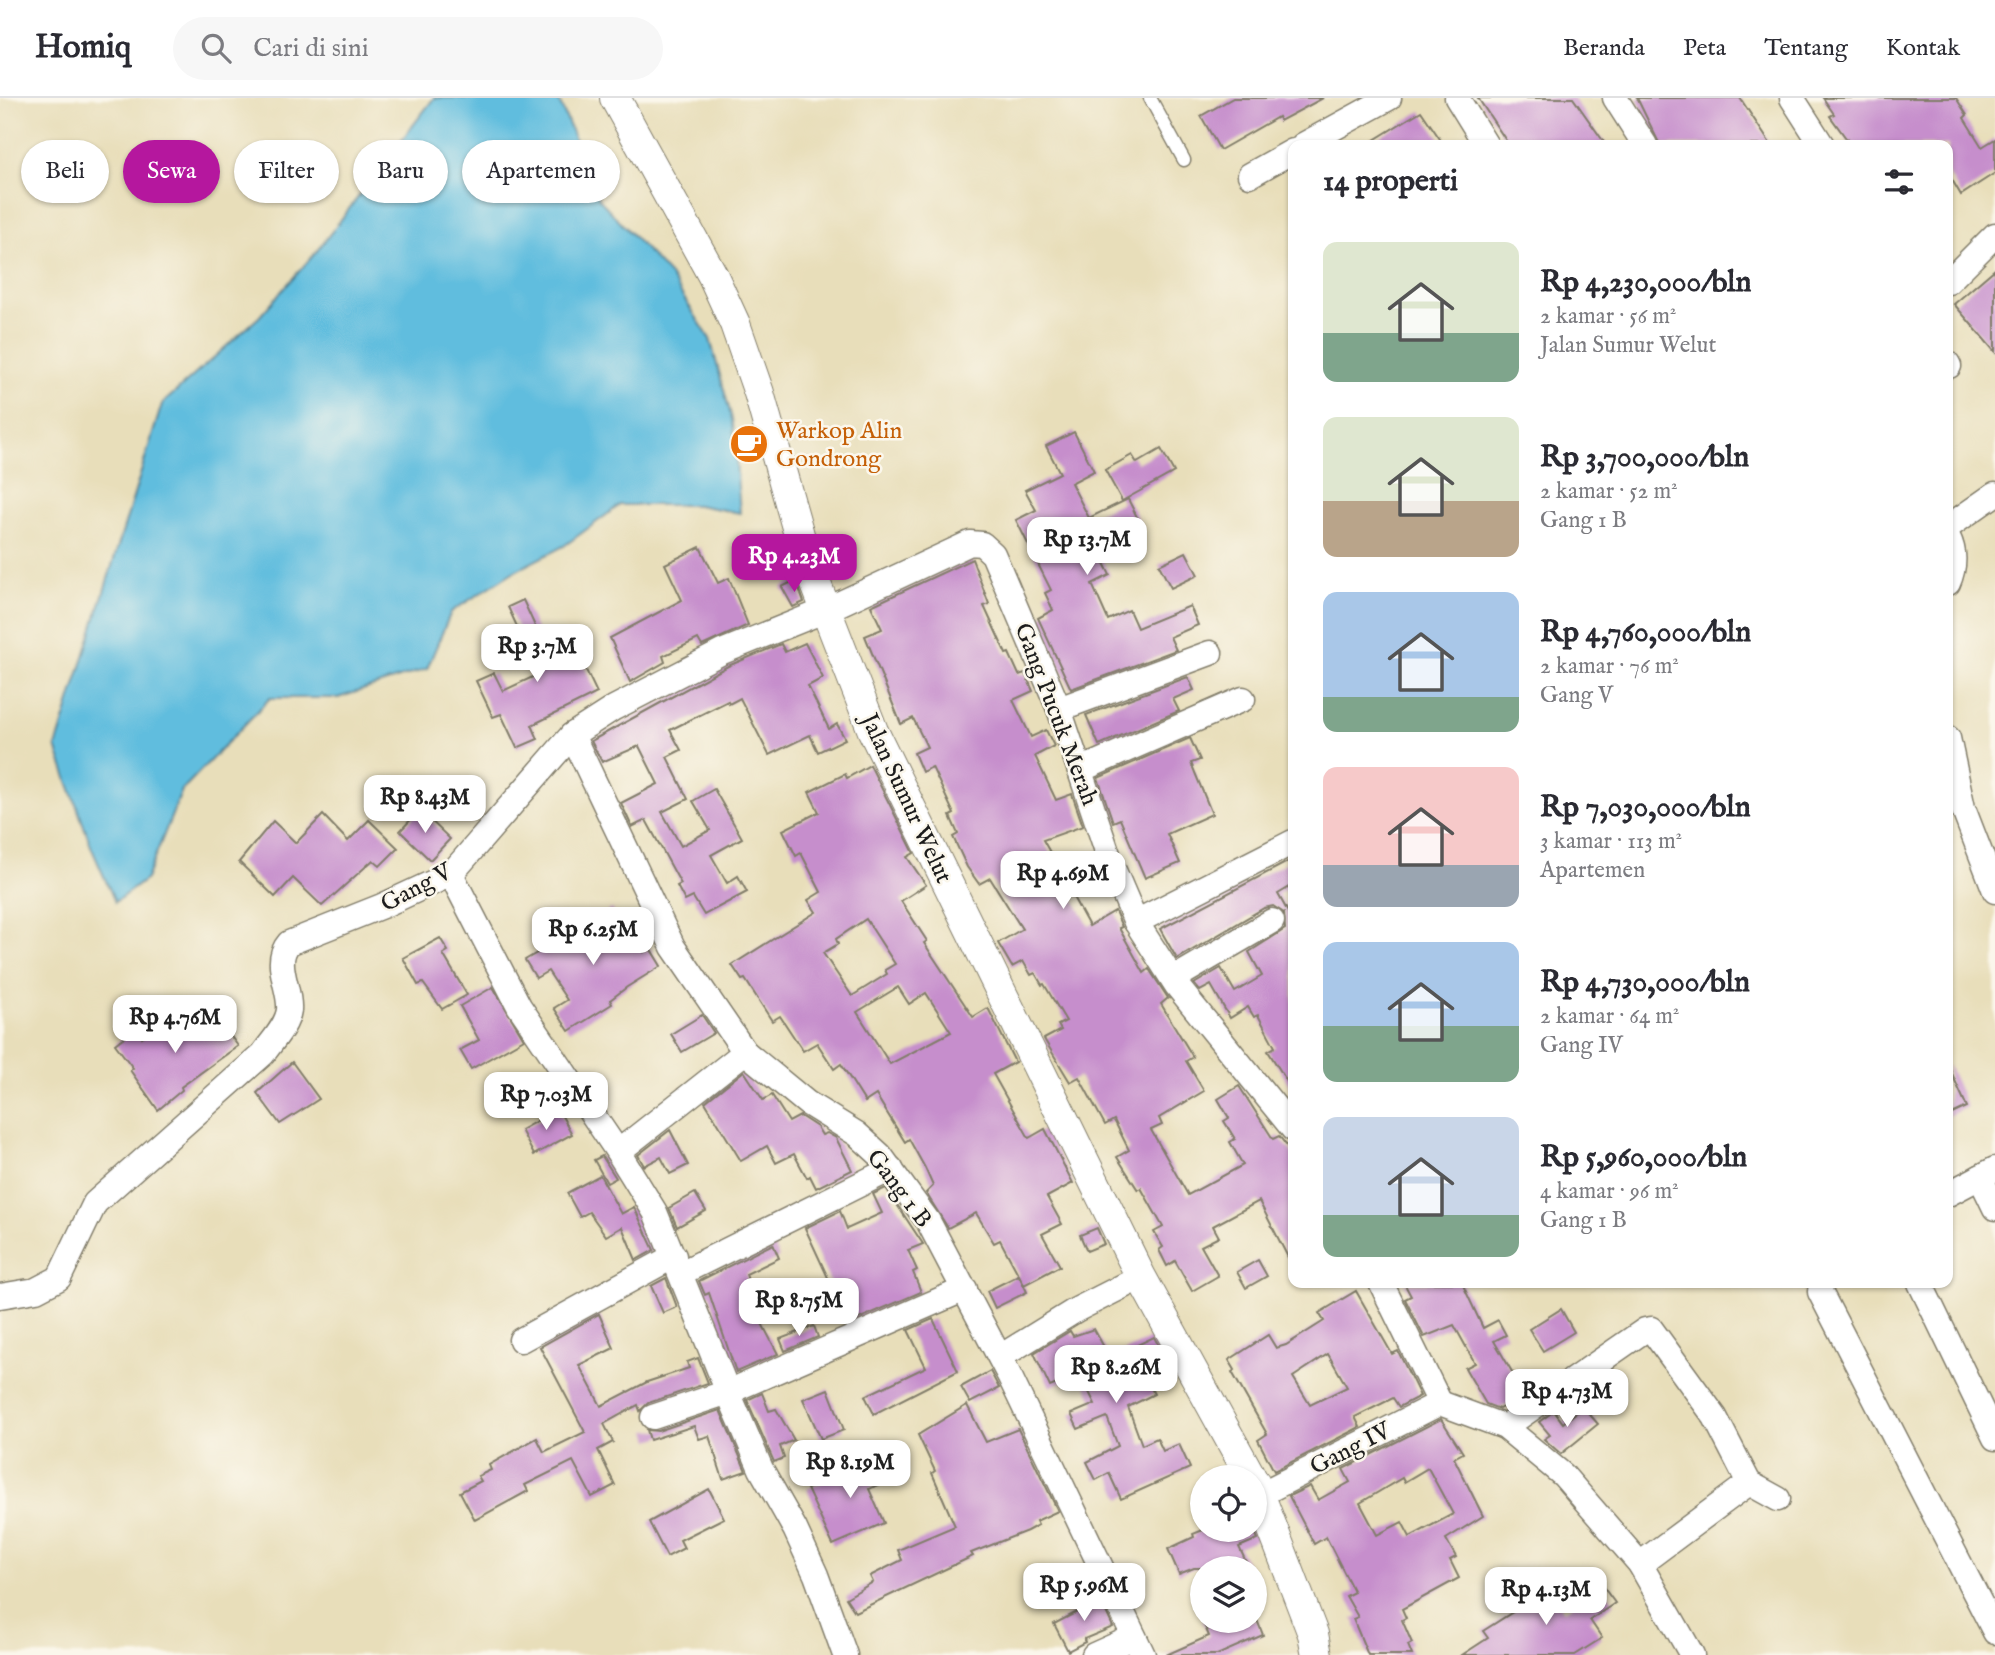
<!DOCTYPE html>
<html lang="id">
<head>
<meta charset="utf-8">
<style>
  :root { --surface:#fff; --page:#f7f7f7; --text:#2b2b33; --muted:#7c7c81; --line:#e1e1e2; --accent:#b5179e }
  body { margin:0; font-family:"IM FELL English",serif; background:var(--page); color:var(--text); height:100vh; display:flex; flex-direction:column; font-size:26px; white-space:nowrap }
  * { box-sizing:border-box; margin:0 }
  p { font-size:23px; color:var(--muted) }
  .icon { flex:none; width:38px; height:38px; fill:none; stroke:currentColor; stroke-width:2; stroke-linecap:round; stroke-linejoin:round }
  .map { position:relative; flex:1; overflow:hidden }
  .side { position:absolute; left:1288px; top:42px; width:665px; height:1148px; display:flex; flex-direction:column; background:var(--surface); border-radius:14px; box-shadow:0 2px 5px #0004 }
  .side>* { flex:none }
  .top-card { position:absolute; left:21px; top:42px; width:665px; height:63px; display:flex; gap:14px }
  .buttons { position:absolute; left:1190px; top:1367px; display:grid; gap:14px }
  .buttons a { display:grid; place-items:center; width:77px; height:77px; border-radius:50%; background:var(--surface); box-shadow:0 2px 5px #0004; font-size:35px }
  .price { position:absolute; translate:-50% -60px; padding:0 16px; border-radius:14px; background:#fff; color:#222; font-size:23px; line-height:46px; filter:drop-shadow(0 2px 4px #0008) }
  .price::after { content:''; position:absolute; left:50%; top:42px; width:21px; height:16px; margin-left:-10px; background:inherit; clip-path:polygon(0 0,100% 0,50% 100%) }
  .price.selected { background:var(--accent); color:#fff }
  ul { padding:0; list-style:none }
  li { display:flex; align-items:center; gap:21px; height:175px; padding:0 35px }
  li span { display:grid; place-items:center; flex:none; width:196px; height:140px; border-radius:14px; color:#555 }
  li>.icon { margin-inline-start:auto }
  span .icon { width:84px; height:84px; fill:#fffc; stroke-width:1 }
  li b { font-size:30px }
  h2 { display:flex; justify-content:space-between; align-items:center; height:84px; padding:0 35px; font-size:30px }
  .pill { padding:0 24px; border-radius:32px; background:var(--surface); box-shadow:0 2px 5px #0004; font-size:24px; line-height:63px }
  .pill.selected { background:var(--accent); color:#fff }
  header { display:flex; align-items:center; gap:42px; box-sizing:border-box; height:98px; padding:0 35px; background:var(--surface); border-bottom:2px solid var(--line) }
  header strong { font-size:33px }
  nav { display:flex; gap:38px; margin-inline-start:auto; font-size:24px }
  .search { width:490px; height:63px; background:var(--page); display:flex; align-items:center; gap:18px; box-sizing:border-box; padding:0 24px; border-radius:38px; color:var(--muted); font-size:26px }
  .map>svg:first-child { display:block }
  .water { fill:#60bdde; stroke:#3e6c7d; stroke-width:2 }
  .building { fill:#c68ecc; fill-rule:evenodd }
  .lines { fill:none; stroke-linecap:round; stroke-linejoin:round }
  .service-casing { stroke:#827d6b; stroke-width:15 }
  .minor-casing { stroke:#827d6b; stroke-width:27 }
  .tertiary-casing { stroke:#827d6b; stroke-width:32 }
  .service { stroke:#fff; stroke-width:12 }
  .minor { stroke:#fff; stroke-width:24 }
  .tertiary { stroke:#fff; stroke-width:30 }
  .labels { text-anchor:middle; stroke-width:5; stroke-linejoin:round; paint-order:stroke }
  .food-label { font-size:24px; fill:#c56008; stroke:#fbf7ec; text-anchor:start }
  .street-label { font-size:24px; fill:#1c1c1c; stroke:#fbf7ec }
</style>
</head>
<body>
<header>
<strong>Homiq</strong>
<div class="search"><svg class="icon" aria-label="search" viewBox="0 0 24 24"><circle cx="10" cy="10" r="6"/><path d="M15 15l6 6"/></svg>Cari di sini</div>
<nav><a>Beranda</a><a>Peta</a><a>Tentang</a><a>Kontak</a></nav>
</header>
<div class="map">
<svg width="1995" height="1557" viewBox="0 0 1995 1557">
  <rect width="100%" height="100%" fill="#fbf7ec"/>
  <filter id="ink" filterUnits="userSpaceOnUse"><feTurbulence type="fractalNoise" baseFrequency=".0143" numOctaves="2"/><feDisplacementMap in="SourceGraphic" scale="14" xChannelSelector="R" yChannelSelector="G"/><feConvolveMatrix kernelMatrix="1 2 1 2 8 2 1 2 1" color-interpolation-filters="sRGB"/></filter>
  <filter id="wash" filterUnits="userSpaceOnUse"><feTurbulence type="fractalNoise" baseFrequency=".00686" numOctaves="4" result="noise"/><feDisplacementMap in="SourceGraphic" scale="28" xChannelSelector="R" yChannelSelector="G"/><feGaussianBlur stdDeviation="1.57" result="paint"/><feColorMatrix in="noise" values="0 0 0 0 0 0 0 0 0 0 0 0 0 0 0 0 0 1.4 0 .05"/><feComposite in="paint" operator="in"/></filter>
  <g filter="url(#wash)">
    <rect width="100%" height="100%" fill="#e8deba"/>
    <polygon class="water" points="434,0 558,0 599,101 670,178 710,241 733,325 740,415 697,407 620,407 564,448 513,474 451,514 427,571 338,600 270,600 182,692 146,781 115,804 92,751 56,649 162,306 259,219 316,154"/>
    <g id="blocks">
      <g class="building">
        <polygon points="1233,0 1323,0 1280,23 1278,19 1220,52 1201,18"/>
        <polygon points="1478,0 1573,0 1606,47 1509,47"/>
        <polygon points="1637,0 1740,0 1771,47 1660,47"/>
        <polygon points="1823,0 1956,0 1967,17 1964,20 1982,49 1995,41 1995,75 1961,97 1948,75 1948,47 1851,47 1830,18 1834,16"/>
        <polygon points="1421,13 1444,47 1366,47"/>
        <polygon points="1995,171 1995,254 1954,206"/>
        <polygon points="1074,334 1094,373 1071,385 1089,420 1128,401 1141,427 1096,449 1110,477 1092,486 1108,522 1129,512 1137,530 1190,508 1198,527 1170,539 1176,552 1071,591 1038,520 1053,512 1045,495 1051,492 1016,422 1036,412 1025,392 1060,375 1046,348"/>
        <polygon points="1161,351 1174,374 1122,403 1105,372 1132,357 1137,365"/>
        <polygon points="700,449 718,485 729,480 748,527 702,548 698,541 663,558 665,564 630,584 610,540 682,502 665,466"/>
        <polygon points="1186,454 1198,477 1171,490 1159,467"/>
        <polygon points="972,461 989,506 984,508 1006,556 1009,555 1019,577 1025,575 1033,593 1013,602 1031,639 1046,632 1054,648 1035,658 1056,702 1072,696 1083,728 1043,742 1064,779 1093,763 1101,780 1074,795 1073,799 1089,828 1115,813 1122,829 1119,830 1144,875 1149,871 1168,900 1161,906 1193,959 1186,963 1204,993 1159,1020 1162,1027 1151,1032 1188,1097 1243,1067 1230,1044 1235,1041 1224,1023 1229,1020 1218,1001 1239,988 1273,1041 1279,1038 1293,1056 1293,1169 1259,1103 1213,1128 1219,1139 1201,1148 1218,1178 1192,1193 1175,1163 1167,1168 1159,1152 1163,1149 1154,1134 1163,1129 1141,1090 1138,1092 1117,1059 1129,1052 1114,1022 1105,1027 1079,979 1070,984 1044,941 1061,932 1058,927 1066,923 1044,886 1042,887 1035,875 1031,877 1023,863 1012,869 998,845 1022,831 990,780 979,786 967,769 953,739 958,736 950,718 954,716 932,669 922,674 914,655 927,649 913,620 901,626 865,538 882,531 871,508"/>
        <polygon points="796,482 804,504 793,509 782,489"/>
        <polygon points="523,502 550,561 575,549 597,595 532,627 538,641 517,650 501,616 493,619 476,583 494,575 503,593 535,578 523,551 527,550 508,509"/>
        <polygon points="805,545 823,580 808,588 829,631 837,626 845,641 818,654 810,637 769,657 740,600 729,606 728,603 670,632 681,652 667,659 688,701 662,714 681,748 710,732 693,703 714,691 742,740 711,757 727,785 738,778 747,794 704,817 693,799 685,803 677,788 681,786 646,722 632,729 621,705 658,686 639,648 602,664 591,643 728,568 781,546 785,554"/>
        <polygon points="1188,579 1194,592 1173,601 1179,613 1099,647 1086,617"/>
        <polygon points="1190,640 1200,662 1191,665 1212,716 1167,736 1180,765 1145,780 1120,721 1113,724 1098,680"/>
        <path d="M870,667L914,755L907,759L926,787L901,803L927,843L924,845L973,919L988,910L1015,964L993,976L1029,1040L1045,1031L1073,1085L1047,1099L1062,1126L1042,1136L1060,1168L1024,1187L1000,1142L994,1145L976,1115L948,1130L926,1095L933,1088L925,1070L909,1041L905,1044L876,997L865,1004L841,966L834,971L817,945L803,953L780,918L772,923L745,881L742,882L732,867L816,814L808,802L821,794L801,755L796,758L783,732L819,714L809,694L845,676L847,680ZM866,821L895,866L885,872L887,876L852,898L823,855L838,846L836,841ZM898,889L909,906L926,895L951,934L890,966L857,914Z"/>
        <polygon points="420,712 450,741 430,762 400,733"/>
        <polygon points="323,717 348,743 369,722 398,750 380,768 373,762 322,808 293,780 275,799 239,764 273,723 296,745"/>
        <polygon points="1293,761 1293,787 1278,796 1293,823 1293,993 1268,953 1275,949 1258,917 1254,919 1248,909 1230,920 1211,887 1200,893 1194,886 1221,870 1235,894 1262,878 1249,854 1285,831 1284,815 1273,808 1264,810 1177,861 1160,831"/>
        <polygon points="612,811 624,832 628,830 644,854 650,850 661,868 627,889 610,902 612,906 569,933 554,910 567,902 548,873 536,880 525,862"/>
        <polygon points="440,840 448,853 443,856 467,897 442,911 423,885 418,887 403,860"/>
        <polygon points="493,889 524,941 471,971 460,952 479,942 460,908"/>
        <polygon points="212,913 238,948 181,989 182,992 158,1012 130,972 133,970 115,946 136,930 142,939 173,917 184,931"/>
        <polygon points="702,917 714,935 682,954 671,936"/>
        <polygon points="292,964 319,1001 280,1026 257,995"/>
        <polygon points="1948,967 1967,1009 1948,1018"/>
        <polygon points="744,973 763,1002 772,997 789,1024 800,1018 817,1029 822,1037 827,1035 836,1040 852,1072 816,1090 810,1078 807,1080 794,1056 776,1065 767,1048 741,1063 705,1004"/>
        <polygon points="558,1011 572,1036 534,1057 521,1032"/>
        <polygon points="670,1032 688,1067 670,1076 661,1059 644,1068 638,1057"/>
        <polygon points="602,1058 616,1080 607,1085 594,1062"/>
        <polygon points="600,1077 621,1116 634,1109 654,1152 636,1162 622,1129 606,1138 589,1114 580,1119 567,1095"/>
        <polygon points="886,1090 923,1146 908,1152 917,1172 913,1174 921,1194 849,1225 805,1130 840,1113 847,1131 882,1115 873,1096"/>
        <polygon points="695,1095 706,1113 677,1129 669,1110"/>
        <polygon points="1097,1130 1104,1146 1087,1153 1080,1137"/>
        <polygon points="773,1146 779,1160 746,1176 758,1218 778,1256 736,1274 709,1195 705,1197 699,1183"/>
        <polygon points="1258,1162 1267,1178 1246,1190 1237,1174"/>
        <polygon points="1019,1177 1027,1194 995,1210 987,1193"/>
        <polygon points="666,1180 677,1209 663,1215 651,1188"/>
        <polygon points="1404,1185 1462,1185 1483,1230 1498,1222 1506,1237 1494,1243 1525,1296 1499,1311 1486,1306 1465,1270 1475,1265 1454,1227 1424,1239 1405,1201 1411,1198"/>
        <path d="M1356,1193L1392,1256L1398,1253L1420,1298L1399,1309L1393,1300L1355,1319L1360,1329L1274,1373L1258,1342L1267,1336L1232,1274L1235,1272L1229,1262L1268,1237L1276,1250L1286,1247L1324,1223L1319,1215ZM1328,1256L1347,1289L1310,1307L1293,1279Z"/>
        <polygon points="1561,1211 1574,1234 1543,1253 1529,1231"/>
        <polygon points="599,1216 614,1250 579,1267 601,1308 647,1284 689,1270 687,1264 698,1260 708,1285 648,1305 640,1313 638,1307 604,1326 613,1344 598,1352 615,1387 592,1399 573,1363 525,1387 528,1393 475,1422 460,1394 481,1383 478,1378 491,1372 489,1367 537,1340 544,1354 585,1334 540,1249"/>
        <polygon points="933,1221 958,1273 874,1316 865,1298 926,1269 908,1232"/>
        <polygon points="814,1228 818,1239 785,1253 780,1241"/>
        <polygon points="1094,1231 1110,1260 1154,1239 1175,1278 1151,1290 1154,1296 1128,1309 1142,1347 1157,1340 1163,1353 1179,1346 1190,1370 1121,1401 1109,1375 1096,1382 1087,1364 1118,1348 1107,1319 1078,1331 1071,1316 1095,1306 1080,1276 1050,1289 1034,1255 1070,1233 1073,1238"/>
        <polygon points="990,1273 999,1290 970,1305 961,1289"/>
        <polygon points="828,1291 844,1332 821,1341 803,1301"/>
        <polygon points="762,1295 769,1313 776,1311 794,1342 780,1348 784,1360 774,1364 747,1302"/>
        <polygon points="967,1307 986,1344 1018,1331 1058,1413 1036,1423 1038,1427 1027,1433 971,1455 973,1458 855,1514 846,1500 873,1484 870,1478 902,1462 898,1452 955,1428 932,1375 935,1373 918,1337"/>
        <polygon points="1583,1309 1598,1326 1561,1356 1544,1341 1550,1337 1539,1324 1554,1313 1563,1325"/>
        <polygon points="720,1312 746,1373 723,1381 709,1338 699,1341 694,1328 650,1342 647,1332 658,1333"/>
        <path d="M1441,1321L1463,1355L1454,1360L1483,1418L1446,1441L1456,1459L1450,1462L1459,1480L1402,1511L1406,1520L1402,1522L1412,1545L1408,1547L1412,1557H1368L1353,1521L1358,1519L1346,1498L1354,1494L1326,1439L1314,1446L1289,1398L1310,1388L1318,1402L1350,1384L1343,1371ZM1428,1370L1453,1416L1410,1439L1402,1424L1377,1437L1360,1405L1402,1380L1404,1384Z"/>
        <polygon points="877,1356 888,1382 869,1391 884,1425 833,1447 807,1391 833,1379 831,1375"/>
        <polygon points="709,1391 724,1420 680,1442 684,1450 667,1459 649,1424"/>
        <polygon points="1203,1432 1254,1432 1258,1441 1239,1449 1249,1470 1194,1470 1179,1476 1168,1451 1194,1439 1193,1436"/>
        <polygon points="1601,1486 1615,1505 1590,1522 1602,1540 1575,1557 1462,1557 1488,1540 1483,1533 1549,1491 1564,1513"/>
        <polygon points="1098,1496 1113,1529 1084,1541 1085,1544 1068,1553 1054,1526 1083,1511 1080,1504"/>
        <polygon points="1202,1522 1257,1522 1263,1537 1217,1557 1166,1557 1209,1538"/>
      </g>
    </g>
  </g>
  <g filter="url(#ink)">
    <use href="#blocks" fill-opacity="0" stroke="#827d6b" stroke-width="2"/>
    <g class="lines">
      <defs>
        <polyline id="service" points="1150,0 1184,62"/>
        <g id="minor">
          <polyline points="1457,0 1486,47"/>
          <polyline points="1615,0 1645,47"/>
          <polyline points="1792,0 1822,47"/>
          <polyline points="1303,47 1389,0"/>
          <polyline points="1250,77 1293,53"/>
          <polyline points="1948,184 1995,137"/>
          <polyline points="1948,266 1949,268"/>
          <polyline points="1948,429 1995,396"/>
          <path d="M1948,439C1956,455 1955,469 1948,485"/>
          <polyline points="1059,611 1210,555"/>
          <polyline points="572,637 673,849 745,954 807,1005 857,1036 880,1057 928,1123 1010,1279 1143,1557"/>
          <polyline points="1948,640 1963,710 1995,793"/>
          <polyline points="1080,672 1243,601"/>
          <polyline points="451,776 519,908 618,1054 655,1114 728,1294 653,1319"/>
          <polyline points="1136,824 1293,744"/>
          <polyline points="1173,881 1272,823"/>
          <polyline points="618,1054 745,954"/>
          <polyline points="1980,1079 1995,1110"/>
          <polyline points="1948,1096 1995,1071"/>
          <polyline points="681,1175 891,1071"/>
          <polyline points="1381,1185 1440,1305"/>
          <polyline points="1821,1185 1820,1194 1995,1534"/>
          <polyline points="1920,1185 1995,1340"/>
          <path d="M0,1198L36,1192L59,1180L95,1105L263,956C272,943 287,928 289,912C291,890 272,864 289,845L382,808L451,776L572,637L614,610L722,554L826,512L970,445L982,446L993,456L1059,611L1112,768L1136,824L1177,888L1293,1031"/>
          <polyline points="521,1242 674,1158"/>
          <polyline points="1000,1259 1076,1212 1141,1179"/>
          <polyline points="1440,1305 1505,1329 1563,1377 1640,1466 1692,1557"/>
          <polyline points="1505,1329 1645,1232 1651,1231 1715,1319 1749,1385 1778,1401"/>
          <polyline points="1261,1396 1440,1305"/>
          <polyline points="1640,1466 1749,1385"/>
          <polyline points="845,1557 816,1477 795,1431 761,1371 728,1294 965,1191"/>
          <polyline points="1094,1557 1134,1539"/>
        </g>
        <g id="tertiary">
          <polyline points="615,0 713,178 735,226 759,295 805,458 873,633 1141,1179 1251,1379"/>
          <polyline points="1255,1385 1313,1536 1317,1557"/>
        </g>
      </defs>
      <use href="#service" class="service-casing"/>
      <use href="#minor" class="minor-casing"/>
      <use href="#tertiary" class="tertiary-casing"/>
      <use href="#service" class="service"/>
      <use href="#minor" class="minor"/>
      <use href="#tertiary" class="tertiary"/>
    </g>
  </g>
  <defs>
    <symbol id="cafe-disc" viewBox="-11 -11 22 22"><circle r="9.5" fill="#e8710a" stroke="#fbf7ec"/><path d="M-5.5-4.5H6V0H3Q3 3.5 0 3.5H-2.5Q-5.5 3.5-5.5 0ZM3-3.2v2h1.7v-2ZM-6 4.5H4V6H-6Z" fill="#fff"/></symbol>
  </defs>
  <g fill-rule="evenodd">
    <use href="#cafe-disc" x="727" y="324" width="44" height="44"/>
  </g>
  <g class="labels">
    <g class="food-label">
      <text x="776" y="340">Warkop Alin<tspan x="776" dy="28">Gondrong</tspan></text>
    </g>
    <g class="street-label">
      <text transform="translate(1057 616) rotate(69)" y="8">Gang Pucuk Merah</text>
      <text transform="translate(907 700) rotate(65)" y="8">Jalan Sumur Welut</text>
      <text transform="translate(416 789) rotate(-28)" y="8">Gang V</text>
      <text transform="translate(900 1090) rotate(53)" y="8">Gang 1 B</text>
      <text transform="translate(1350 1350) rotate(-27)" y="8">Gang IV</text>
    </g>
  </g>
</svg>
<div class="buttons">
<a><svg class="icon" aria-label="locate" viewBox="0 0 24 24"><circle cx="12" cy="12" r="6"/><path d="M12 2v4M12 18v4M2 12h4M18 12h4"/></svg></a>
<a><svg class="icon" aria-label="layers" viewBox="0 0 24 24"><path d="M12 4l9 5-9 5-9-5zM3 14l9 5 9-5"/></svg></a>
</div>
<b class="price" style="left:1087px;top:479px">Rp 13.7M</b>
<b class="price selected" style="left:794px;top:496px">Rp 4.23M</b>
<b class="price" style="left:537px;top:586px">Rp 3.7M</b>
<b class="price" style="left:425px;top:737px">Rp 8.43M</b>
<b class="price" style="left:1063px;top:813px">Rp 4.69M</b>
<b class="price" style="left:593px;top:869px">Rp 6.25M</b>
<b class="price" style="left:175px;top:957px">Rp 4.76M</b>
<b class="price" style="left:546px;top:1034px">Rp 7.03M</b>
<b class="price" style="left:799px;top:1240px">Rp 8.75M</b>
<b class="price" style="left:1116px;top:1307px">Rp 8.26M</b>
<b class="price" style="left:1567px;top:1331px">Rp 4.73M</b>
<b class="price" style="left:850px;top:1402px">Rp 8.19M</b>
<b class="price" style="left:1084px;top:1525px">Rp 5.96M</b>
<b class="price" style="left:1546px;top:1529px">Rp 4.13M</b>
<div class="top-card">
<a class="pill">Beli</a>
<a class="pill selected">Sewa</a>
<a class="pill">Filter</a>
<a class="pill">Baru</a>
<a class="pill">Apartemen</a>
</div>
<section class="side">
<h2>14 properti<svg class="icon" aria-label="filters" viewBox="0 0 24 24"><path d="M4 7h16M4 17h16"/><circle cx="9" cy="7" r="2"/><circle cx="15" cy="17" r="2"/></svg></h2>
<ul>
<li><span style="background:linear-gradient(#dfe7d0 65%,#7fa58c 0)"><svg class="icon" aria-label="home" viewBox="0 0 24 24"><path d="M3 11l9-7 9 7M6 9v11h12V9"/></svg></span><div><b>Rp 4,230,000/bln</b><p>2 kamar · 56 m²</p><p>Jalan Sumur Welut</p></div></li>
<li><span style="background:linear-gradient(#dfe7d0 60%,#b9a48a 0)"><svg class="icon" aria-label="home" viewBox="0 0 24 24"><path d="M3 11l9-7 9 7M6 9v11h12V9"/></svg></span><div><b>Rp 3,700,000/bln</b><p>2 kamar · 52 m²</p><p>Gang 1 B</p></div></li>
<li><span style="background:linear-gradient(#a9c7e8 75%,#7fa58c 0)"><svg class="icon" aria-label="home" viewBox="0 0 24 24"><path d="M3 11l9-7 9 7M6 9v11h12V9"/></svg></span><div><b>Rp 4,760,000/bln</b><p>2 kamar · 76 m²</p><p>Gang V</p></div></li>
<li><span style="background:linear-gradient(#f6c9c9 70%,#9aa5b1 0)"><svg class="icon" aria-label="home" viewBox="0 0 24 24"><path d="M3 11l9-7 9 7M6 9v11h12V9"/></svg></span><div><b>Rp 7,030,000/bln</b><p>3 kamar · 113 m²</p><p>Apartemen</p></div></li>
<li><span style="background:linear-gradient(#a9c7e8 60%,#7fa58c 0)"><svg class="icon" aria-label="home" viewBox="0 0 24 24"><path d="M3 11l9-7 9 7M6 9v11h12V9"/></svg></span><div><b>Rp 4,730,000/bln</b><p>2 kamar · 64 m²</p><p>Gang IV</p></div></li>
<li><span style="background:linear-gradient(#c9d6e8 70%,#7fa58c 0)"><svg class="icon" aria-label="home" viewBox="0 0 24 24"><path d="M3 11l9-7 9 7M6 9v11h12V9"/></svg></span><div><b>Rp 5,960,000/bln</b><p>4 kamar · 96 m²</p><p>Gang 1 B</p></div></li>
</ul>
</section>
</div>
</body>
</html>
